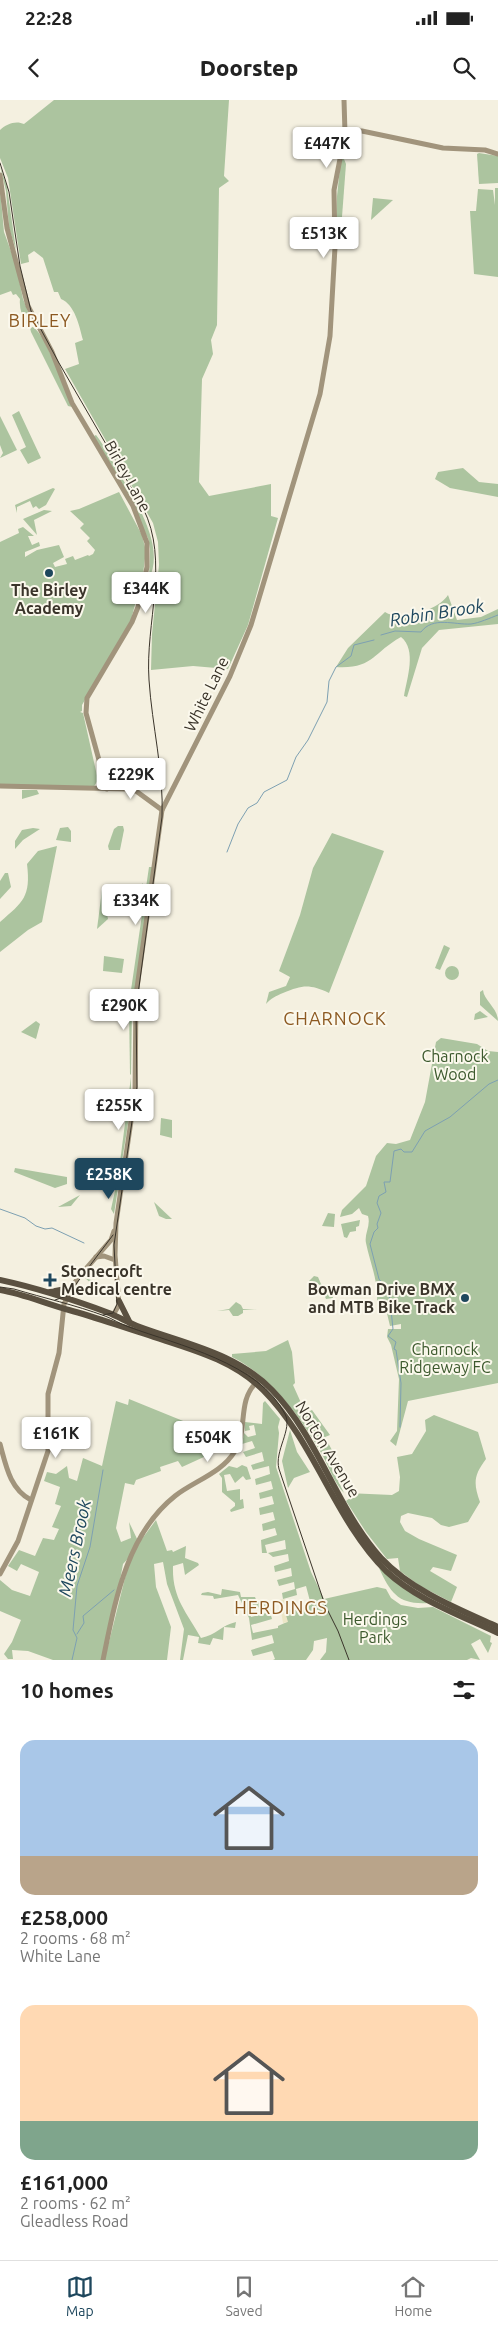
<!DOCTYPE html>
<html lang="en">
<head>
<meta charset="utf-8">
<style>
  :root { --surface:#fff; --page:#f2f2f2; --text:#222; --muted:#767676; --line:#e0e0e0; --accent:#1e475d }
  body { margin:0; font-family:Ubuntu,sans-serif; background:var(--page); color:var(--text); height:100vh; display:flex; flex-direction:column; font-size:19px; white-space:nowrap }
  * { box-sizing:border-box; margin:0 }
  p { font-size:16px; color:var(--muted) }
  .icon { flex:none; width:28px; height:28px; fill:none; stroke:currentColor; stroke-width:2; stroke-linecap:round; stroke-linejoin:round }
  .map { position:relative; height:1560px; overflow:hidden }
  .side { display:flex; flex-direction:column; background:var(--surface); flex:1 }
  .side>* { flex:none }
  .price { position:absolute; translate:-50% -42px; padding:0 11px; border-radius:5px; background:#fff; color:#222; font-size:16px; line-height:32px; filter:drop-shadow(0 1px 2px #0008) }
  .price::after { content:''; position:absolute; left:50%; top:30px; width:15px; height:11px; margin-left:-8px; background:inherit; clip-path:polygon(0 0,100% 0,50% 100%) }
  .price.on { background:var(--accent); color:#fff }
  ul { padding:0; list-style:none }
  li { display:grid; align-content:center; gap:10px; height:265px; padding:0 20px }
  li span { display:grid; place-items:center; height:155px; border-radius:15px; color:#555 }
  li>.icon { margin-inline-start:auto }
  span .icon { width:90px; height:90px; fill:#fffc; stroke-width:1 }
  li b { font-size:21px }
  h2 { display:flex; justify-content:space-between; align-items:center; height:60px; padding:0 20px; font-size:21px }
  .status { display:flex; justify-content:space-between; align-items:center; height:35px; padding:0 25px; background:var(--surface); direction:ltr }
  .status svg { height:14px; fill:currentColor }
  header { display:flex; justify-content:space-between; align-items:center; height:65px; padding:0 20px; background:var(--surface); font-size:22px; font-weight:800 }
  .menu { display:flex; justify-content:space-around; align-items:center; height:70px; border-top:1px solid var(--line); background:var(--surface); font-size:14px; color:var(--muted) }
  .menu a { display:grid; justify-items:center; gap:2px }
  .menu .on { color:var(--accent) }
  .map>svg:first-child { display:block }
  .green { fill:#acc49f; fill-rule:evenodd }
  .plaza { fill:#ece6c6 }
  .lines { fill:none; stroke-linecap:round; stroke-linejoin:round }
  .stream { stroke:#7da0b2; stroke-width:1 }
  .secondary { stroke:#a1947c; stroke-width:5 }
  .highway { stroke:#5b5141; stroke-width:6 }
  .tram { stroke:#3a342a; stroke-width:1 }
  .poi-dot { fill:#1e475d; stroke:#fbf8ec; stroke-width:2 }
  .labels { text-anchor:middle; stroke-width:4; stroke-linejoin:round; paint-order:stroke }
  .street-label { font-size:16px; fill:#3a342a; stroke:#fbf8ec }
  .poi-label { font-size:16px; font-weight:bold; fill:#3a342a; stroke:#fbf8ec }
  .park-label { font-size:16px; fill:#3c592d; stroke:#fbf8ec }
  .neighbourhood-label { font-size:18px; letter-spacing:1px; fill:#8c5921; stroke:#fbf8ec }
  .water-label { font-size:18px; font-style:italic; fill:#1e475d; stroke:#fbf8ec }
</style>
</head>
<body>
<div class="status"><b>22:28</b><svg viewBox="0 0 49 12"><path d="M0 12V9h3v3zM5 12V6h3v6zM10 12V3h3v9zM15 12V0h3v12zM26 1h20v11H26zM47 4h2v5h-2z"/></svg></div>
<header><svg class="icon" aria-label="back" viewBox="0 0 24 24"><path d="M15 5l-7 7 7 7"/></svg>Doorstep<svg class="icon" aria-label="search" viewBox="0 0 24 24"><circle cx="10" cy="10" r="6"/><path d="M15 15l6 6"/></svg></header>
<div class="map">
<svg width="498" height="1560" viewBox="0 0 498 1560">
  <rect width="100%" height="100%" fill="#f4f0e0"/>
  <g class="green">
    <path d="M54,0H229L224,76L229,81L219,88L217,225L211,240L213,254L202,279L199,382L209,396L271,384V416L278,418L248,525L228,569L193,566L151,570L152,534L159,465L158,442L153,423L65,269L79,264L75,243L83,240C79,225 75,205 61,199L58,192H54L43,158L34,151L28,155L29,162L21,164L8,78L0,58V30C6,24 16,20 24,24Z"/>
    <polygon points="479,53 498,56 498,83 479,84 477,54"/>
    <polygon points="341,58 344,59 346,64 341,130 338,133 336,132 337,96"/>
    <polygon points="0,66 7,87 16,150 9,128 6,91"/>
    <path d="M0,88L4,132L16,165L23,199L32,221L30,225L26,224C22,216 19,208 20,199L16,194L13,195L11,191L0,195Z"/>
    <polygon points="495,88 498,88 498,177 474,174 470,111 476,111 478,89 493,90 495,105"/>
    <polygon points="373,98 393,100 371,120"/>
    <path d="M33,227C47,236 64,289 72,307L68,306L31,232L30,228Z"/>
    <polygon points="19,311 41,358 28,364 20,350 26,347 12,315"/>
    <polygon points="0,316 17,350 0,358 3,353 0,345"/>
    <path d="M96,335C104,345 111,359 118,371C134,399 166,445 149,479L150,449L148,438L94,336Z"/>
    <polygon points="463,368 479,382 498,384 498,397 450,388 435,379 438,372"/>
    <polygon points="53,388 55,389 46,405 39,409 36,406 33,408 30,401 17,407 17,413 15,405"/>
    <polygon points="119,392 142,435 146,451 143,474 131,520 82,605 82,611 80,612 83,613 98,680 93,688 0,684 0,442 19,433 18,429 23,427 34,436 28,436 32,445 39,442 40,446 25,452 25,457 37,450 59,445 64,457 53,463 55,467 67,464 65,459 73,456 75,460 88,455 89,456 93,454 95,450 87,441 90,438 80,428 84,424 70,411 79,409"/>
    <polygon points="44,410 52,411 34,420 37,435 23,419"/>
    <path d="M448,495L457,520L481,517L498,509V524L439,530L422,548L407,597L404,596C407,578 417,550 401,537C372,553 374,569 336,567L348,548L385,512C400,522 439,510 448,495Z"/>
    <polygon points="22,690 37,690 39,694 22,699"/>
    <polygon points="118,726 123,726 124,730 120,750 109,750 108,746 114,729"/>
    <polygon points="68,727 71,731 71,742 56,740 60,728"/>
    <polygon points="33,728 40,729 23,740 15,749 15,741 22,730"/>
    <path d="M332,733L384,751L329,893C309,884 303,885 283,893C276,896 271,898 266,904L269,892L286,886L290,877L279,871L300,815L313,768Z"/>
    <path d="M57,746L42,822L28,830L0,852V822C23,802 31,797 27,764L38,751Z"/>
    <polygon points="149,767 153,767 134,899 130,902 126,897 131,890"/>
    <polygon points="5,773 8,773 11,787 0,799 0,781"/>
    <polygon points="143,783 138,822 133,794"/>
    <polygon points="102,790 108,819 97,829"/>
    <polygon points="444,845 450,848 440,870 435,868"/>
    <polygon points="104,856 124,859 122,873 103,871"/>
    <circle cx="452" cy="873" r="7"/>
    <path d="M483,890C484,901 498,908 498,921L480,905V892Z"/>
    <polygon points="129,908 132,909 131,975 130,974"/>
    <polygon points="480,911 488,917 474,920 475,914"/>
    <polygon points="36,921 40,924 36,939 21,932"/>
    <path d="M441,938L477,944L488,951L498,952V1283L408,1301L396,1346L390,1341L397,1331L399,1279L391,1245L387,1237L388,1229H401V1224L390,1226L384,1201H377C378,1179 370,1163 366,1143C364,1134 371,1126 368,1116L362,1114L359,1108L352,1114L340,1117L342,1110L366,1086L376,1056L387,1043L396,1044L410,1040L425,1002L436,942Z"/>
    <polygon points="131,977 131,1005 122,1061 120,1062"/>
    <polygon points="161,1018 172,1020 172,1038 160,1035"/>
    <polygon points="15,1068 67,1077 67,1084 55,1088 14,1072"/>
    <polygon points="120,1068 121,1069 114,1114 111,1109"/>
    <polygon points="80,1095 71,1106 58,1107"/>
    <polygon points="154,1102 172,1119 166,1119 159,1116"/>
    <polygon points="328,1113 335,1114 334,1127 322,1126"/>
    <polygon points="360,1120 359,1126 356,1127 356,1131 350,1132 347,1138 344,1137 341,1124"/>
    <polygon points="314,1176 318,1177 321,1184 330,1187 333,1198 326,1199 320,1185 309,1181"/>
    <polygon points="85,1178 97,1182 98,1193 85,1194 92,1184"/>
    <polygon points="236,1202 241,1205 243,1209 257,1210 243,1210 243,1213 238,1216 233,1216 229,1210 217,1211 229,1209"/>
    <path d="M288,1240L292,1252L295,1283L293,1285L302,1305L297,1309L300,1312L306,1308L308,1312L312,1310L330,1335L325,1337L333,1352L331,1366L344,1393C335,1384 329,1368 323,1356C301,1318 272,1277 232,1257V1254L266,1251Z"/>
    <path d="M129,1299L220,1336L217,1351L182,1367L178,1361L160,1367L161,1371L136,1380L134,1385L125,1383L116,1428L121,1442L131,1438L129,1422L139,1443L156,1420L167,1451L172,1450L173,1452L186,1446L185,1458L198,1463L199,1465L185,1475L183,1463L173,1466C172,1498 186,1511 201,1538C216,1535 222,1525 236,1522L235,1528L224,1527L223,1540L213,1538L210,1545L198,1543L199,1537L188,1535L183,1560H180L184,1529L167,1484L163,1462L154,1464L156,1487L171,1527L167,1560H53L28,1551L12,1550L13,1559H8L4,1554L12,1542L21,1520L0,1511V1480L12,1490L30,1496L39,1472L21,1464L17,1471L8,1466L19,1450L35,1456L43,1438L54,1440L59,1429L52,1427L61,1406L55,1404L60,1387L44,1381L47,1372L56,1374L67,1366L69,1378L77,1381L83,1358L102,1366L116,1301L128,1305ZM134,1452L129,1462L108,1546L123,1464Z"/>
    <polygon points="265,1301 280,1319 278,1327 279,1333 276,1367 311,1472 324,1499 377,1487 386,1489 391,1498 401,1505 418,1508 433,1507 491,1536 490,1542 492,1543 488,1553 480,1539 471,1544 480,1560 471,1558 467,1560 320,1560 326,1552 327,1538 314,1541 313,1550 306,1560 273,1560 275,1559 272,1551 253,1556 251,1550 274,1543 272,1535 252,1540 249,1518 238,1495 214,1499 213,1496 201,1495 202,1493 208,1492 221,1495 222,1489 240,1492 241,1497 255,1497 257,1502 267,1501 268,1505 248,1510 251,1517 270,1512 272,1519 251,1525 253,1533 278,1528 278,1526 287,1522 284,1511 311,1505 306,1486 296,1489 297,1495 283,1499 282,1493 295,1489 294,1482 279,1486 277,1480 292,1476 291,1468 275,1472 274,1466 289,1461 288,1454 273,1457 268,1453 286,1449 285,1440 265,1445 267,1453 262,1453 261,1440 277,1435 275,1428 263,1431 262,1424 275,1420 273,1412 260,1415 259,1408 274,1404 272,1396 260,1399 259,1393 273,1389 271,1381 256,1385 255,1379 270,1374 269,1366 253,1370 251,1365 264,1361 262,1352 246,1357 243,1352 255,1348 252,1341 242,1344 244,1333 248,1337 256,1335 254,1325 249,1326 250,1330 245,1331 245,1322 262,1324 263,1303"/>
    <path d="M434,1315L478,1332L486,1359C474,1375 473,1383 480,1402L468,1422L449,1427L441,1425L432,1418L408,1413L401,1416L400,1422L405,1431L419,1439L457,1455L451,1471L433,1467L430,1471L457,1487L451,1502L420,1486L400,1471L398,1458L387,1459L366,1432L346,1401L350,1398L347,1393L392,1395L399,1391L400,1377L397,1357L412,1354L426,1331L425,1320Z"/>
    <polygon points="290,1330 297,1352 310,1372 294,1378 288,1388 282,1361"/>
    <polygon points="242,1365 247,1367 251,1379 246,1380 243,1376 235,1383 230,1374 224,1375 227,1391 240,1389 240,1400 243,1399 244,1408 231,1412 230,1410 235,1406 235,1403 222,1392 222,1378 219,1374 229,1366 237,1368"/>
    <path d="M379,1468L429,1503C399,1505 391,1494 379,1468Z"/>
  </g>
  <polygon class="plaza" points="286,1499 288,1503 283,1505 288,1522 283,1523 279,1500"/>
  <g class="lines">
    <g class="stream">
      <path d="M381,535L395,531L421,532C433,516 454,525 471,524C479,523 490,518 498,515"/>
      <polyline points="227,752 238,724 248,708 257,703 264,692 287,680 296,657 308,640 327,602 329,581 336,567 351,556 354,545 374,540"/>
      <polyline points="0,1109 25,1118 36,1126 45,1129 52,1128 84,1143"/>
      <polyline points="400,1327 401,1283 396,1250 394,1249 396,1242 388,1236 393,1229 390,1200 388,1191 379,1179 370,1144 374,1132 378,1128 377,1124 381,1113 377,1103 379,1096 386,1092 384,1082 390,1082 394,1051 401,1049 404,1052 412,1052 425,1031 450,1017 489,984 498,980"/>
      <polyline points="77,1534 84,1523 83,1516 114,1490"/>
      <polyline points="72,1560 77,1538 73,1530 77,1486 90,1447 103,1370"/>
    </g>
    <g class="secondary">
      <polyline points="345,38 355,31 362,31 443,48 485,50 498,54"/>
      <polyline points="0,75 7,128 28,206 52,252 72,303 133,406 147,443 147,467 138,507 132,522 87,598 86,613 107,689"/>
      <polyline points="0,686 128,689 136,691 162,710"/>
      <polyline points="96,1157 104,1156 115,1160"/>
      <polyline points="113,1215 119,1205 115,1155 116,1123 135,994 136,895 162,710 230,576 251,525 320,294 330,236 335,147 334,90 345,33 344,0"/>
      <path d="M0,1344C6,1366 10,1389 31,1400"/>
      <polyline points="0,1474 18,1441 48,1351 48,1294 59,1253 64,1204 77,1179 111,1140 114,1131"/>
      <path d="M103,1560C115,1502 126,1435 175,1396C194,1381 222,1373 235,1351C248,1331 237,1301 256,1283"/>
    </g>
    <g class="highway">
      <path d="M0,1180C37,1188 74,1200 109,1213C119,1217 129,1223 140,1227C186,1244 236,1253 272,1290C319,1338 336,1408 381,1458C412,1491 458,1509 498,1527"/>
      <path d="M0,1190C24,1194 46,1204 69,1210C95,1217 119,1226 145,1234C186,1248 231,1258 263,1290C315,1342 334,1419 386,1471C417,1500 460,1515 498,1533"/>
      <polyline points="50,1192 71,1188"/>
      <polyline points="119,1201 130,1223"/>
    </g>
    <g class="tram">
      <path d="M0,63L9,92L20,166L31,211L59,263L143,408C170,462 145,522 149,580C152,626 164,672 162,717L136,909L137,987L114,1145L117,1204L113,1213L103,1215"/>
      <path d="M0,1187L14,1189C44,1198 75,1205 105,1216C113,1219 120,1224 129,1227C178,1245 259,1263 285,1314C293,1329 274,1351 279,1369L325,1505L338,1531L349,1560"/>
      <polyline points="55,1200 67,1196 113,1135"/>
    </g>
  </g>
  <g class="poi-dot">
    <circle cx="49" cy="473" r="5"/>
    <path d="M47.5 1172.5h5v5h5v5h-5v5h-5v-5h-5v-5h5z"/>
    <circle cx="465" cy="1198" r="5"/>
  </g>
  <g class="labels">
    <g class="street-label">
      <text transform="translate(128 376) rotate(61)" y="6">Birley Lane</text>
      <text transform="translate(206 594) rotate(-64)" y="6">White Lane</text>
      <text transform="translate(328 1349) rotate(59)" y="6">Norton Avenue</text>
    </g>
    <g class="poi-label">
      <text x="49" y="496">The Birley<tspan x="49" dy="18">Academy</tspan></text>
      <text x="61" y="1177" text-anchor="start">Stonecroft<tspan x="61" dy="18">Medical centre</tspan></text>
      <text x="455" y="1195" text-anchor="end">Bowman Drive BMX<tspan x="455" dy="18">and MTB Bike Track</tspan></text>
    </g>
    <g class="park-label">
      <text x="455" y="962">Charnock<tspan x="455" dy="18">Wood</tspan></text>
      <text x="445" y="1255">Charnock<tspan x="445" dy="18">Ridgeway FC</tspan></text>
      <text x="375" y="1525">Herdings<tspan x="375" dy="18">Park</tspan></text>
    </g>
    <g class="neighbourhood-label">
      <text x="40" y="227">BIRLEY</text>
      <text x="335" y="925">CHARNOCK</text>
      <text x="281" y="1514">HERDINGS</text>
    </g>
    <g class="water-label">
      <text transform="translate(437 513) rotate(-9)" y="6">Robin Brook</text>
      <text transform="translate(75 1448) rotate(-78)" y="6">Meers Brook</text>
    </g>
  </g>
</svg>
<b class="price" style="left:327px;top:69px">£447K</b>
<b class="price" style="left:324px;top:159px">£513K</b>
<b class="price" style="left:146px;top:514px">£344K</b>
<b class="price" style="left:131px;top:700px">£229K</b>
<b class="price" style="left:136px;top:826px">£334K</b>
<b class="price" style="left:124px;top:931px">£290K</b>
<b class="price" style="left:119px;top:1031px">£255K</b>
<b class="price on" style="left:109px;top:1100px">£258K</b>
<b class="price" style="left:56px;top:1359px">£161K</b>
<b class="price" style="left:208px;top:1363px">£504K</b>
</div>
<section class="side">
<h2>10 homes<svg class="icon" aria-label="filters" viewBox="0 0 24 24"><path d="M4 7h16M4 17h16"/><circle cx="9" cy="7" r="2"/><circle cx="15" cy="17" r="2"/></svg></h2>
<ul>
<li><span style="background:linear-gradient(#a9c7e8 75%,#b9a48a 0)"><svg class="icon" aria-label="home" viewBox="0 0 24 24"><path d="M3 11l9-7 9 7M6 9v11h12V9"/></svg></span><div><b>£258,000</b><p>2 rooms · 68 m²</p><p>White Lane</p></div></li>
<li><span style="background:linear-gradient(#ffd9b3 75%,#7fa58c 0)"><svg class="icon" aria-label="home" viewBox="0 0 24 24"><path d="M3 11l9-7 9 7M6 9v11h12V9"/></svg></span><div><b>£161,000</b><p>2 rooms · 62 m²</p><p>Gleadless Road</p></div></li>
</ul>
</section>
<nav class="menu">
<a class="on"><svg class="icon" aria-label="map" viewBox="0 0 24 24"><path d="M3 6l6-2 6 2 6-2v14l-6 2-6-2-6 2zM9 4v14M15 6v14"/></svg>Map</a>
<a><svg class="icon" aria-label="saved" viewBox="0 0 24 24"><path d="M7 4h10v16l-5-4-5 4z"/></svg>Saved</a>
<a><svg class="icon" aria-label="home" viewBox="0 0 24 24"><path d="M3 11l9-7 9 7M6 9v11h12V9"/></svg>Home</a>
</nav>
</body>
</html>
